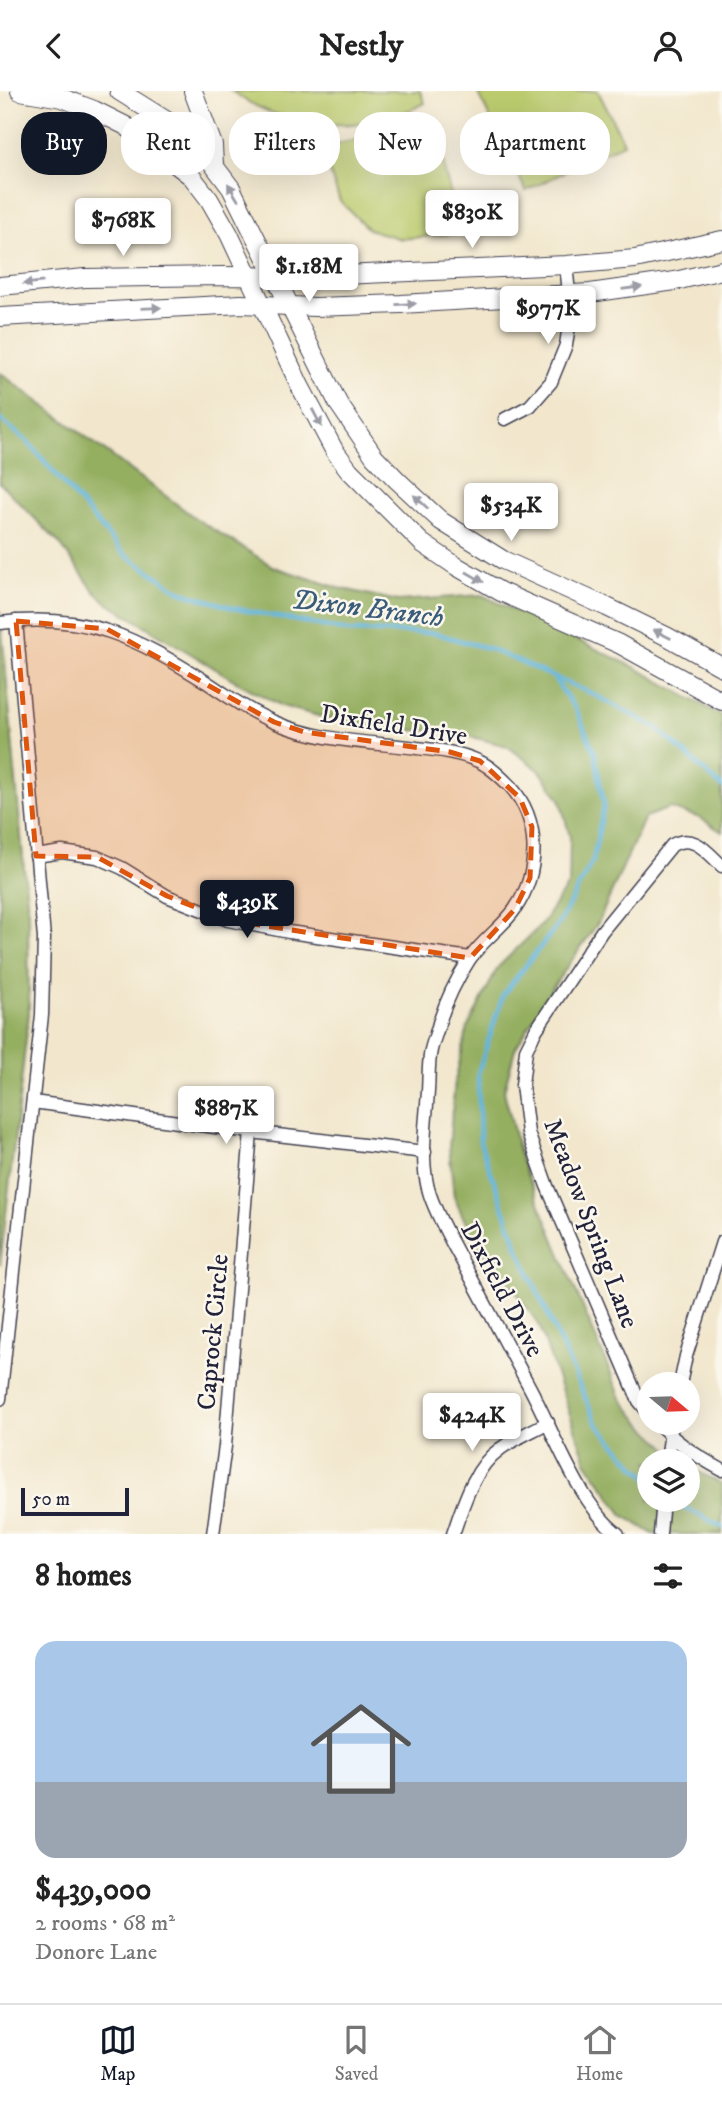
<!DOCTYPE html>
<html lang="en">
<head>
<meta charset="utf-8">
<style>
  :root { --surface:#fff; --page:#f2f2f2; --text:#222; --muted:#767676; --line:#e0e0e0; --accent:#111827 }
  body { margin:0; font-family:"IM FELL DW Pica",serif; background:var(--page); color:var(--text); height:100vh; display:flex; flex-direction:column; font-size:26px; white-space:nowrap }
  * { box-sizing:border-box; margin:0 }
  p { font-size:23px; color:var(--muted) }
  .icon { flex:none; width:38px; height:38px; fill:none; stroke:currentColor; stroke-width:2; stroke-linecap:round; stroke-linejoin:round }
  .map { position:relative; height:1443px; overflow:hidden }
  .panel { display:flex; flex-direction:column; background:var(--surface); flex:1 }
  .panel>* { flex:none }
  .guide { position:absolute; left:21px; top:21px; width:681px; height:63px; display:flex; gap:14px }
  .needle { width:46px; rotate:109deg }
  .buttons { position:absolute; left:637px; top:1281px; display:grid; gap:14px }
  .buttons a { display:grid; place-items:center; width:63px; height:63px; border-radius:50%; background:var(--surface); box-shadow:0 7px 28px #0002; font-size:35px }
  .scale { position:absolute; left:21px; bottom:18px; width:108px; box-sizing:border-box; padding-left:7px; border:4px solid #22223b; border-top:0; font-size:19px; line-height:24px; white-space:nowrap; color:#22223b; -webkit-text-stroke:5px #fbf7ec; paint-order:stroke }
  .price { position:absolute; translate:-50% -60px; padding:0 16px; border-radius:7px; background:#fff; color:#222; font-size:23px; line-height:46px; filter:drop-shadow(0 2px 4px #0008) }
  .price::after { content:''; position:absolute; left:50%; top:42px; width:21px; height:16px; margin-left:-10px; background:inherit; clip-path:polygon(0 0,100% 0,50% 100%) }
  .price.current { background:var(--accent); color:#fff }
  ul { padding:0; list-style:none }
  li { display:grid; align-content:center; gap:14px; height:371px; padding:0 35px }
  li span { display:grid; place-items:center; height:217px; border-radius:21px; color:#555 }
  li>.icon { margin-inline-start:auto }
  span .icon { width:126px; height:126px; fill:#fffc; stroke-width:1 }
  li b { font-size:30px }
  h2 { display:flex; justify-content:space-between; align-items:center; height:84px; padding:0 35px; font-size:30px }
  .pill { padding:0 24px; border-radius:28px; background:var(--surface); box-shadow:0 7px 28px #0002; font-size:24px; line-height:63px }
  .pill.current { background:var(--accent); color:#fff }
  header { display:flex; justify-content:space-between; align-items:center; height:91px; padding:0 35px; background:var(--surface); font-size:32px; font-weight:700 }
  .tabs { display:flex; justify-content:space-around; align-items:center; height:98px; border-top:2px solid var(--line); background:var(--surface); font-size:19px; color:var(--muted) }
  .tabs a { display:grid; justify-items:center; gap:4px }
  .tabs .current { color:var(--accent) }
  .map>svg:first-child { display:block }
  .green { fill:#bbcb6e; stroke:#6e7654; stroke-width:2 }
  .forest { fill:#94af61; stroke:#5b684e; stroke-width:2 }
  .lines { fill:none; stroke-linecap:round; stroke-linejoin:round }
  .stream { stroke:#5eb3da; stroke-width:4.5 }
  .minor-casing { stroke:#414051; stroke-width:15 }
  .secondary-casing { stroke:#414051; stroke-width:20 }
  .minor { stroke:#fff; stroke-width:12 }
  .secondary { stroke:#fff; stroke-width:18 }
  .oneway { fill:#9c9ca7 }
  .marked { fill:#de560e; fill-opacity:0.2; stroke:#de560e; stroke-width:5; stroke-dasharray:14 9; stroke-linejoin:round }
  .labels { text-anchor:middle; stroke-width:5; stroke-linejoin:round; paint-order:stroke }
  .street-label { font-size:26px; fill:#22223b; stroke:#fbf7ec }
  .water-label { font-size:28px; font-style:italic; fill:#3a5c7b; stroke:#fbf7ec }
</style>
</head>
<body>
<header><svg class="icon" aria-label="back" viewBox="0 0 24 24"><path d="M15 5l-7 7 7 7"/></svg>Nestly<svg class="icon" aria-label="person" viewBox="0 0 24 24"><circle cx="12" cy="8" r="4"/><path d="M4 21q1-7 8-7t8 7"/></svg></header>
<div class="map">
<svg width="722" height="1443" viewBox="0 0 722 1443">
  <rect width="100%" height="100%" fill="#fbf7ec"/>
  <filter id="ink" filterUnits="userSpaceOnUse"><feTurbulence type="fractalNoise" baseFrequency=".0143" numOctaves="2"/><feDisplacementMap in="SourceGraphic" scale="14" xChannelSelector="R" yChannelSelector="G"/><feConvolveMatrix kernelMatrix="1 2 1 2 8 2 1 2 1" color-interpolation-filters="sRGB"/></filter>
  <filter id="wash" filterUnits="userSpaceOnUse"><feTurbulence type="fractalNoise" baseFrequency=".00686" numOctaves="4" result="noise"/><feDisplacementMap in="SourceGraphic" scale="28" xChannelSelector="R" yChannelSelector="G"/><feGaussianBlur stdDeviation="1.57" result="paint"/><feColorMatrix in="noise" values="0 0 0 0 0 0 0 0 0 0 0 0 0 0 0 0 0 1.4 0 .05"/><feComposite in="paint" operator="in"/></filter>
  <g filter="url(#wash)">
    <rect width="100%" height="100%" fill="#f2e7cd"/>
    <g class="green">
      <path d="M231,0H420L425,12C364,44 287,40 231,0Z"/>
      <polygon points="477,0 598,0 624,52 526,100"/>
      <polygon points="428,27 439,31 445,82 461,142 401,148 368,138 340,110 321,57 417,35"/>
    </g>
    <g class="forest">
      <polygon points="0,282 198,429 274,476 339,497 398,510 482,504 636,577 722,625 722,741 700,727 670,717 645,726 598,832 553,896 515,958 504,1000 521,1069 621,1307 640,1331 681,1370 649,1370 649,1409 688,1409 688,1375 722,1393 722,1443 653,1443 623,1424 586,1370 539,1234 510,1192 476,1154 454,1106 449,1056 455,990 468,936 498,876 541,834 569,792 570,746 560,708 540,680 507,655 449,640 397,639 329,628 282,615 242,594 109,513 95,501 60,453 0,392"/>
      <polygon points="0,518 28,820 29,922 0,1175"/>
    </g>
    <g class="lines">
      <g class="stream">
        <polyline points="0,328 28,351 124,463 179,500 233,517 348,540 434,542 490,558 595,604 657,637 722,696"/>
        <polyline points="553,586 576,619 595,662 604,714 593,769 559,832 503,904 478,982 480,1051 518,1157 597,1333 636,1376 649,1387"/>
        <polyline points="675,1409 682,1415 722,1436"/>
      </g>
    </g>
  </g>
  <g filter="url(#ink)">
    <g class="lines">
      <defs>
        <g id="minor">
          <polyline points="505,328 530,315 551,291 566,254 571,221 566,174"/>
          <path d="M0,532C88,521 136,547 208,592C229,606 250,621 274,631C317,650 370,651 417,657C437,659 459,661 478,670C490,675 501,686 510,695C541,729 540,781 515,818C502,837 481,850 469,869C456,889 446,910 439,932C437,941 433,950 431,959C428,972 429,987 428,1000C426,1033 419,1072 430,1104C439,1130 454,1155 467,1179C488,1218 508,1256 529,1295C553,1339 579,1414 618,1443"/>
          <polyline points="36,765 62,761 97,766 122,777 167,805 228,829 289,841 470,867"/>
          <polyline points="33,1011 251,1041 425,1061"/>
          <polyline points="680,1293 686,1265 722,1151"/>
          <polyline points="0,1308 42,924 44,847 16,530"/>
          <path d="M649,1322L639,1310L547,1095L528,1042L522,994L526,959L536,939L602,840L672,754C694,742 707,761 722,775"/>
          <path d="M658,1332C676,1352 698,1366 722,1379"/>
          <polyline points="667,1370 672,1332"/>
          <polyline points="213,1443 225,1355 251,1041"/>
          <path d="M453,1443C463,1414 474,1376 500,1358C515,1347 533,1340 548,1331"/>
          <polyline points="660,1443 663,1409"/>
        </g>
        <g id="secondary">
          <polyline points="20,0 62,7 94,19 126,35 192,86 209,108 229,143 300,295 334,359 349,379 422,452 456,475 501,501 619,553 722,610"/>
          <polyline points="119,0 175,35 200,56 231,97 338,312 374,365 397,389 441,430 503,469 607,516 668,546 722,576"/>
          <polyline points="193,0 213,54 214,74"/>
          <polyline points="0,195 85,187 222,185 297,186 566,174 635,168 722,149"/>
          <polyline points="0,226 241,213 315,216 401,213 590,202 675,190 722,179"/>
        </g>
      </defs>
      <use href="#minor" class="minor-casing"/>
      <use href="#secondary" class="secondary-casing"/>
      <use href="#minor" class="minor"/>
      <use href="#secondary" class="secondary"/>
    </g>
    <defs><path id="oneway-solid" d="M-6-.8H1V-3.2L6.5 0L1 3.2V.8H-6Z" transform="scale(1.75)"/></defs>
    <g class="oneway">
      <use href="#oneway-solid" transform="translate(233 101) rotate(-121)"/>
      <use href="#oneway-solid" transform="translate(33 192) rotate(174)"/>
      <use href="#oneway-solid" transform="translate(632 197) rotate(-8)"/>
      <use href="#oneway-solid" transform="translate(406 213) rotate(-3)"/>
      <use href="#oneway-solid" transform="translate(151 217) rotate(-2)"/>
      <use href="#oneway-solid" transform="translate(317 327) rotate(62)"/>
      <use href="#oneway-solid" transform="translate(421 411) rotate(-137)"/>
      <use href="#oneway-solid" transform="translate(475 486) rotate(30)"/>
      <use href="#oneway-solid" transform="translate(662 543) rotate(-153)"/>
    </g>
  </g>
  <path class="marked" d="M16,530L107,538L274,631L304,641L450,661L480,670L520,707L532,736L530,787L515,818L470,867L228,829L167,805L97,766L36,765Z"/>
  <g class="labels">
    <g class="street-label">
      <text transform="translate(394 633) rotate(9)" y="9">Dixfield Drive</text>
      <text transform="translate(592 1132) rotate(69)" y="9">Meadow Spring Lane</text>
      <text transform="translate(503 1198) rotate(62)" y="9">Dixfield Drive</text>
      <text transform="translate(212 1241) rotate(-85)" y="9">Caprock Circle</text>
    </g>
    <g class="water-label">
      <text transform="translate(368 516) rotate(7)" y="10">Dixon Branch</text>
    </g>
  </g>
</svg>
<div class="buttons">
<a><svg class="needle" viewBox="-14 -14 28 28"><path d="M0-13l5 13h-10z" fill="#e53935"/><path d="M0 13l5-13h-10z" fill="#767676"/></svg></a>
<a><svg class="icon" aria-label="layers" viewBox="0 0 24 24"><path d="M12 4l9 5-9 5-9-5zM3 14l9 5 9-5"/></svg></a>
</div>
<div class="scale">50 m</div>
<b class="price" style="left:472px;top:159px">$830K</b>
<b class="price" style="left:123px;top:167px">$768K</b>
<b class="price" style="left:309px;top:213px">$1.18M</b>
<b class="price" style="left:548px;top:255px">$977K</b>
<b class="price" style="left:511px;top:452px">$534K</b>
<b class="price current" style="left:247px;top:849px">$439K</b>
<b class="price" style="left:226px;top:1055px">$887K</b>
<b class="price" style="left:472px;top:1362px">$424K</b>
<div class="guide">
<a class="pill current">Buy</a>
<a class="pill">Rent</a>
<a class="pill">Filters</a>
<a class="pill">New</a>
<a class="pill">Apartment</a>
</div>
</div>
<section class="panel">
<h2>8 homes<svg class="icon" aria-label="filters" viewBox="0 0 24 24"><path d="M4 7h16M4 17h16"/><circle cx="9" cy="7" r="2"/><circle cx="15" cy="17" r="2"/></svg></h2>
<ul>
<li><span style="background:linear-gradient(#a9c7e8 65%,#9aa5b1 0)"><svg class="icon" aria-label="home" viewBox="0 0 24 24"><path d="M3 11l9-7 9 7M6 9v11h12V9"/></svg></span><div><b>$439,000</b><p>2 rooms · 68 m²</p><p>Donore Lane</p></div></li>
</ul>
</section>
<nav class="tabs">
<a class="current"><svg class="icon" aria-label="map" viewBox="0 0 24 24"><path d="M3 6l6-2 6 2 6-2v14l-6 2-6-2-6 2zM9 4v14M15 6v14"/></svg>Map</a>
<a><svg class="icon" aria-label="saved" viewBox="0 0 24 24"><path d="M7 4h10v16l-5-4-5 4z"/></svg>Saved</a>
<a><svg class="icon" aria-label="home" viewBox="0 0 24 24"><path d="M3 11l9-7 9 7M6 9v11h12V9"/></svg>Home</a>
</nav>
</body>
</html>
